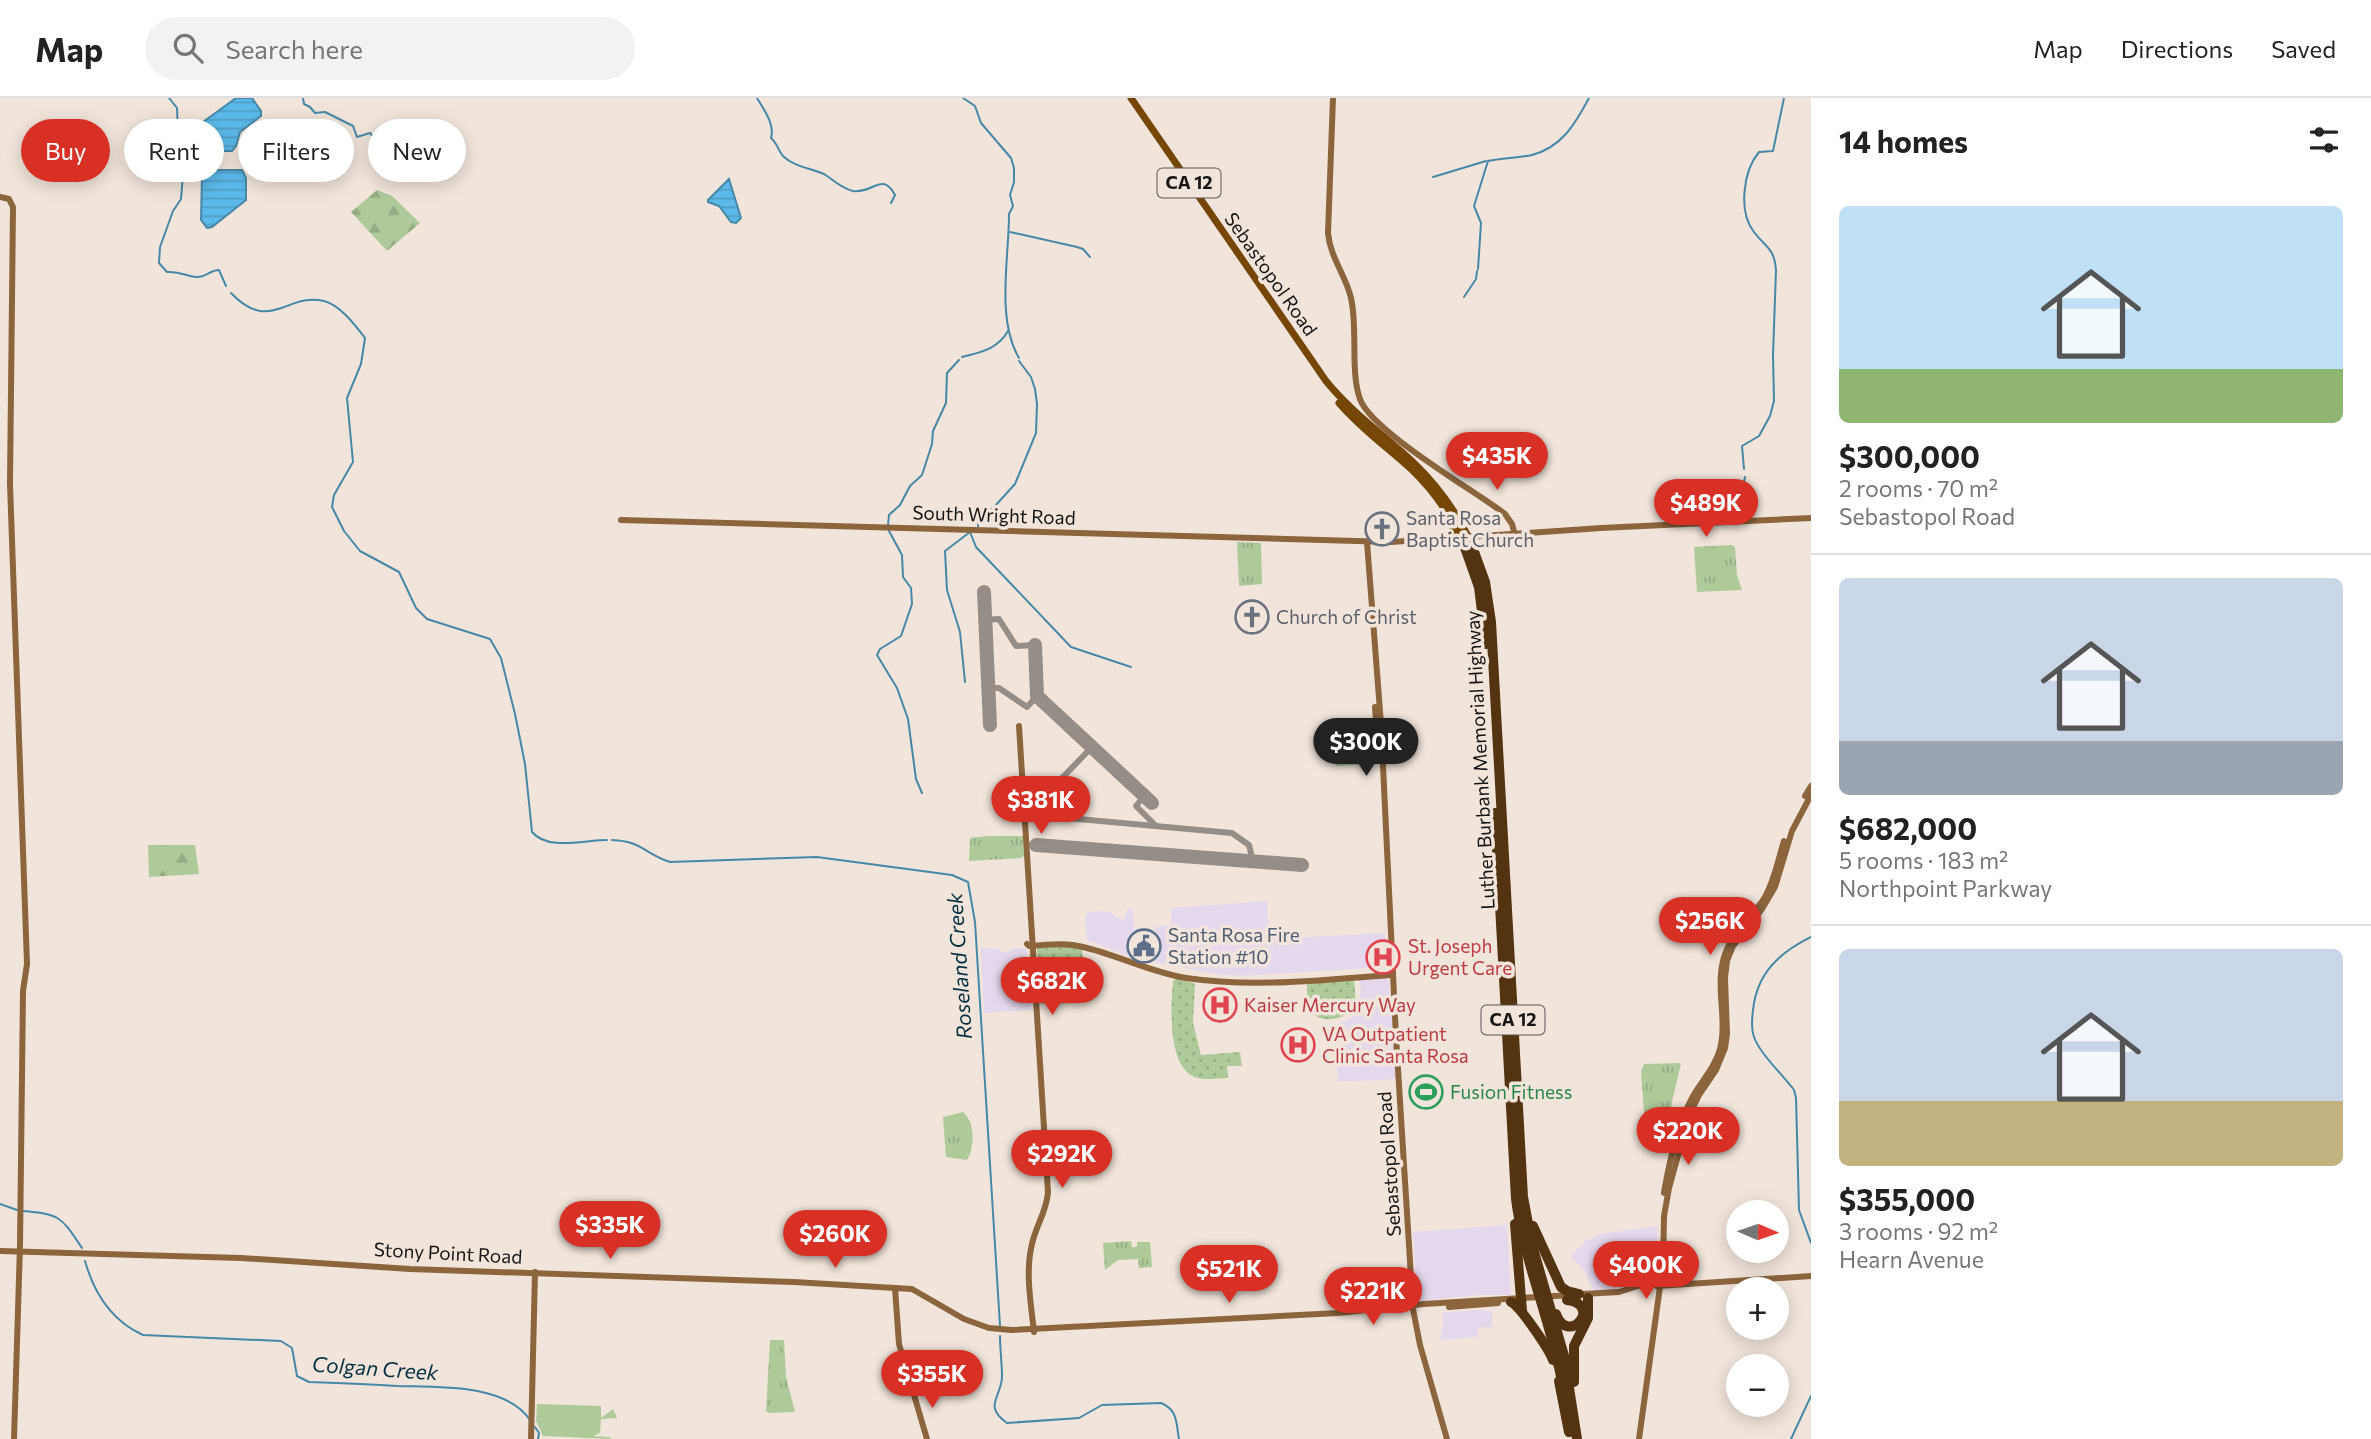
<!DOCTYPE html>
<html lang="en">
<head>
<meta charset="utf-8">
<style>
  :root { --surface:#fff; --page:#f2f2f2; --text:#222; --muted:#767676; --line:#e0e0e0; --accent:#d93025 }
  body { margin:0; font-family:Commissioner,sans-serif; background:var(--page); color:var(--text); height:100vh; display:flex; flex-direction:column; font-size:26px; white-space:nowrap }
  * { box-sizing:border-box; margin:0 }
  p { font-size:23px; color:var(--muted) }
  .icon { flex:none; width:38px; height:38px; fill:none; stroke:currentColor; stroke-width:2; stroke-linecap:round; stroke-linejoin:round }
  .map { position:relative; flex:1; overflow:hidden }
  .drawer { display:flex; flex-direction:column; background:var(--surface); width:560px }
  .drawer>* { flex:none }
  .guide { position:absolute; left:21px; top:21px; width:665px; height:63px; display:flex; gap:14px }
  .needle { width:46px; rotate:92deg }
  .controls { position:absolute; left:1726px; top:1102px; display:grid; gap:14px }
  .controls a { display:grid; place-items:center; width:63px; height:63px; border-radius:50%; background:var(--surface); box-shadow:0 4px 18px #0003; font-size:35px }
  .price { position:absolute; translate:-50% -60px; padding:0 16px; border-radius:24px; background:var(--accent); color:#fff; font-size:23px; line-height:46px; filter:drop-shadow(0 2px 4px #0008) }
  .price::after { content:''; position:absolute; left:50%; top:42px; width:21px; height:16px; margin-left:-10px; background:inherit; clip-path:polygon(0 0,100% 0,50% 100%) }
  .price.current { background:#222; color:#fff }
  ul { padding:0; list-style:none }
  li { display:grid; align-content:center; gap:14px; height:371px; padding:0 28px }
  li+li { border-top:2px solid var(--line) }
  li span { display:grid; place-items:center; height:217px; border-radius:10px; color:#555 }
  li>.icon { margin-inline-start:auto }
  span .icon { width:126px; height:126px; fill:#fffc; stroke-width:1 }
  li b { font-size:30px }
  h2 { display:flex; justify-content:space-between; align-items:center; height:84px; padding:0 28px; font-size:30px }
  .pill { padding:0 24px; border-radius:32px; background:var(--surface); box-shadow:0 4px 18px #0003; font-size:24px; line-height:63px }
  .pill.current { background:var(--accent); color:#fff }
  header { display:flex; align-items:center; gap:42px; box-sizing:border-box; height:98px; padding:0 35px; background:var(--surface); border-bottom:2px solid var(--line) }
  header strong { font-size:33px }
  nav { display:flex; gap:38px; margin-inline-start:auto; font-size:24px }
  .search { width:490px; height:63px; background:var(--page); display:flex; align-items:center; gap:18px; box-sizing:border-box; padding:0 24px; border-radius:38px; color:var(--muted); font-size:26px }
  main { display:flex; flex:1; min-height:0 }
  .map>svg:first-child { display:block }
  .commercial { fill:#e5d8ec }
  .grass { fill:url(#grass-dots) }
  .forest { fill:url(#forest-firs) }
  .park { fill:url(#park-tufts) }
  .pitch { fill:#aeca99 }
  .water { fill:url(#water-rules); stroke:#4788a8; stroke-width:2 }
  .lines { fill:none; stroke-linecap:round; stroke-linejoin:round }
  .stream { stroke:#4788a8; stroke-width:2 }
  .taxiway { stroke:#968e86; stroke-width:6 }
  .runway { stroke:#968e86; stroke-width:14 }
  .secondary { stroke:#8d653d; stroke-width:6 }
  .primary { stroke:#764607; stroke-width:7 }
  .highway { stroke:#543410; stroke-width:10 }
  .labels { text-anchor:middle; stroke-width:7; stroke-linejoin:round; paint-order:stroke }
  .shield { fill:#f1e5db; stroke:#5a534e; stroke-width:2 }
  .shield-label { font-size:18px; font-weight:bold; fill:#191512 }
  .street-label { font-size:19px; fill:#191512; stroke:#f1e5db }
  .worship-label { font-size:19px; fill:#5b616d; stroke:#f1e5db; text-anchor:start }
  .service-label { font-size:19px; fill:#4e5e75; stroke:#f1e5db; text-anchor:start }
  .health-label { font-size:19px; fill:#be3a42; stroke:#f1e5db; text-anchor:start }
  .leisure-label { font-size:19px; fill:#27864d; stroke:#f1e5db; text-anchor:start }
  .water-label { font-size:21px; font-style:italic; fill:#053044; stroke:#f1e5db }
</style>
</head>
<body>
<header>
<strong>Map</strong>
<div class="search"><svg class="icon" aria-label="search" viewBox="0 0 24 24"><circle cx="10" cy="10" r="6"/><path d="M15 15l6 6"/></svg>Search here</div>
<nav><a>Map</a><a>Directions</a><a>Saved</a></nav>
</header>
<main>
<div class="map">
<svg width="1811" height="1341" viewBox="0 0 1811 1341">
  <defs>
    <pattern id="grass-dots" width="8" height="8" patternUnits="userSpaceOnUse" patternTransform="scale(1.75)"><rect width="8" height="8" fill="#aeca99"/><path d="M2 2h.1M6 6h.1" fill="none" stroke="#95ad83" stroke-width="1.8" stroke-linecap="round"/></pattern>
    <pattern id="forest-firs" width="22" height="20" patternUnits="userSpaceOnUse" patternTransform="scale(1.75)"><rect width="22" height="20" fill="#aeca99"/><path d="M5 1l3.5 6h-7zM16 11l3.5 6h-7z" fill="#95ad83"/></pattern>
    <pattern id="park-tufts" width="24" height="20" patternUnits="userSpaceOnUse" patternTransform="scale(1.75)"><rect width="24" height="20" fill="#aeca99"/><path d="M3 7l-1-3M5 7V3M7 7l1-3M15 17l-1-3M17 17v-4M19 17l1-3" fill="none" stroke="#95ad83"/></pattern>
    <pattern id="water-rules" width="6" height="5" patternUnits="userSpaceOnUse" patternTransform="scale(1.75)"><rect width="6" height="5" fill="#5bb9e9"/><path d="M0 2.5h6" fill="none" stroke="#4f9ec7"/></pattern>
  </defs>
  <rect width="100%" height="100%" fill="#f1e5db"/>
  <g class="commercial">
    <polygon points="1267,803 1269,841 1385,835 1388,869 1240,878 1214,876 1154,864 1157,855 1155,829 1171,827 1171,810"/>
    <polygon points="1127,811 1133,811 1136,861 1087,842 1085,820 1088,814 1109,813 1117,820 1125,820"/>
    <polygon points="981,850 997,850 1002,854 1006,854 1014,850 1026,850 1031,912 984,915"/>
    <polygon points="1389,879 1396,981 1338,984 1337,965 1341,964 1340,925 1351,920 1358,913 1361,905 1360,882"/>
    <polygon points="1507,1127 1511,1197 1478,1197 1420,1203 1417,1201 1413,1134"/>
    <polygon points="1658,1128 1655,1183 1638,1184 1620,1190 1593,1192 1585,1174 1570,1158 1587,1142 1599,1136"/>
    <polygon points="1474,1212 1492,1213 1493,1229 1478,1230 1478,1239 1441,1242 1441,1233 1443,1232 1442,1215"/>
  </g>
  <g class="grass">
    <polygon points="1070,848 1082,852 1085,883 1073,884 1074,905 1056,906 1054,898 1049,898 1048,906 1042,906 1039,902 1037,850"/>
    <path d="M1177,880L1195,886L1193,925L1201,957L1240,954L1242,968H1227L1228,980C1218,980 1205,983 1195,979C1167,969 1171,907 1173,883Z"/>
    <path d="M1354,881L1356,907C1349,921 1322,927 1311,914C1306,906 1307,894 1307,886Z"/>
  </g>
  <g class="forest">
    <polygon points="377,92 392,98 420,125 387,153 351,114"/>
    <polygon points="148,747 195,747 199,776 149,779"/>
  </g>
  <g class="park">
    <polygon points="1237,444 1261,445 1262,486 1239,488"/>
    <polygon points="1732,447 1735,449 1737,477 1742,492 1697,494 1694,449"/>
    <polygon points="1374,647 1375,666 1336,668 1335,649"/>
    <polygon points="988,738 1023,738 1024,758 1021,760 969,763 970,740"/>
    <polygon points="1681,965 1667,1026 1645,1027 1641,974 1644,966"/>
    <path d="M963,1014C975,1024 975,1049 967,1062L946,1059L943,1019Z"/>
    <polygon points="1131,1143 1132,1149 1137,1149 1137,1144 1150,1144 1152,1169 1139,1170 1138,1161 1118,1162 1105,1172 1103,1145"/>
    <polygon points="770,1242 784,1242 786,1279 795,1314 769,1315 766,1313"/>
  </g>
  <polygon class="pitch" points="537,1306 601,1308 601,1320 613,1311 617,1320 601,1321 600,1335 593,1338 609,1339 612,1341 543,1338 536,1323"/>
  <g class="water">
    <polygon points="236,0 252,0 261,13 261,18 240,34 236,48 232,53 206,53 202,48 203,24"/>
    <polygon points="208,72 242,72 246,80 246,102 212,129 207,130 201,122 202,76"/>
    <polygon points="729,81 741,120 736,125 731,124 719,108 708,104 708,102"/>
  </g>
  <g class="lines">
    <g class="stream">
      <path d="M169,0L177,10L179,58L183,76L181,101L173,113L160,149L159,165L167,174C181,173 185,178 196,179C205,180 210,172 219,172L226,188"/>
      <polyline points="303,0 304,6 310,9 315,15 325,14 353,28 357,39 370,35 384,52"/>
      <path d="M757,0C764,12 775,26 771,40C778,46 778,53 783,58C794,69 811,70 824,76C834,82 840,90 853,93C873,96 882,73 895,97L891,105"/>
      <path d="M963,0L975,8L981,25L1011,60L1014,70V84L1010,97L1013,108L1009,116C1009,161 996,221 1019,260"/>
      <polyline points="385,55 392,68 403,79"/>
      <polyline points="1433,79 1486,63"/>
      <polyline points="1010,134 1077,149 1083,151 1090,159"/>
      <path d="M1478,171L1481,125L1474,108L1488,63C1502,60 1517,60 1532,57C1562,49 1575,26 1589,0"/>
      <path d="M231,195C270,236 287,194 324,203C340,207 355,227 365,240L361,266L347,300L353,364L334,397L332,409L344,433L360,453L399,474L416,510L427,521L490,541L501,560L515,616L525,666L532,734C548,753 584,742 607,742"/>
      <polyline points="1464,199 1476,181 1477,173"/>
      <path d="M962,259C980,254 997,252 1008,233"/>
      <path d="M1744,371L1742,348L1759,338L1770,318L1774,303L1773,257L1776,172C1774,149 1766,150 1754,134C1738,114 1743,73 1759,54L1773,53L1784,0"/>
      <polyline points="995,408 1015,386 1036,335 1037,306 1035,291 1031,279 1019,263"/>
      <polyline points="1737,419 1745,379"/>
      <polyline points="888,427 889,417 900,407 910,388 922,377 932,346 933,333 946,305 947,275 959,262"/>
      <polyline points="978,429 978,423 993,410"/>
      <polyline points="889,433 902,457 903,479 911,490 912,506 901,538 880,551 877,557 897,590 908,621 916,681 922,695"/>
      <polyline points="965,584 960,534 947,492 945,453 970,434 976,449 1071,549 1131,569"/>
      <path d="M612,742C642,743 645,756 670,764L817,759L952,777L968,784L975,824L1000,1228"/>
      <path d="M1811,839C1779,855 1757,875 1753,912C1752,920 1751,931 1754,939C1760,956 1783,977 1794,992L1796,1000L1799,1112L1811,1145"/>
      <polyline points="0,1106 17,1112"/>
      <path d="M22,1113C61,1116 61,1119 82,1150"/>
      <path d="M85,1163C94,1195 112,1223 143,1237L281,1243L292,1250L297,1278L309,1284C338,1285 367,1286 397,1288C436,1289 505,1285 530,1322"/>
      <path d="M1000,1238C1000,1252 1002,1265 1002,1279C1001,1300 983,1308 1007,1325L1079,1320L1102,1307L1161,1305C1178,1312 1176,1325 1179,1341"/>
      <polyline points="535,1329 539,1335 538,1341"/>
      <polyline points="1791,1341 1811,1298"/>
    </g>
    <g class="taxiway">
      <polyline points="985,522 999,521 1016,548 1035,547"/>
      <polyline points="988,590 999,590 1027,609 1037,598"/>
      <polyline points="1092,649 1034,709 1034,717 1232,735 1249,747 1253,763"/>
      <polyline points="1144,698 1136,708 1156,728"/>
    </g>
    <g class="runway">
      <polyline points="984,494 990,627"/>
      <polyline points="1035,547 1037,598 1152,705"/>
      <polyline points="1036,747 1302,767"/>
    </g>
    <g class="secondary">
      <path d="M1333,0L1328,135C1330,159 1346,178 1351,200C1358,230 1350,274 1360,301C1371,333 1475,393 1505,416L1512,426L1515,437"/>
      <polyline points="0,99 9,101 13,109 10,386 27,866 23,893 20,1148 14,1341"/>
      <polyline points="621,422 1391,444 1601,430 1811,420"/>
      <polyline points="1367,444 1381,626 1396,939 1413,1211 1420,1247 1447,1341"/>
      <polyline points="1375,609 1377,636"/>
      <path d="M1019,628L1048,1094C1047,1113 1036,1127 1032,1146C1025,1174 1031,1206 1034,1234"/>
      <polyline points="1805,698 1811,688"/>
      <path d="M1027,846L1029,848C1047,847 1065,844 1083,849C1118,857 1149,874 1186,880C1253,890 1322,882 1390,877L1393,875"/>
      <path d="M1664,1095C1669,1065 1677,1029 1691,1002C1700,984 1714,972 1720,951C1728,920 1714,887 1725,856C1733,834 1753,818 1765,799C1775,781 1778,762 1784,743"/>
      <polyline points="0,1153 241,1160 410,1171 794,1184 912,1191 964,1221 989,1230 1012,1232 1338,1215 1424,1206 1571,1197"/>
      <polyline points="1657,1188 1811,1178"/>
      <polyline points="895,1190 899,1246 927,1341"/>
      <polyline points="1582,1196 1619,1194 1644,1186 1659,1187"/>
      <polyline points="1449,1209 1498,1205"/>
      <polyline points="531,1341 535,1174"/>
      <polyline points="1639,1341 1663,1167 1664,1118 1669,1090 1689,1018 1699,997 1716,972 1725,950 1727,936 1725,880 1727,863 1733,848 1762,811 1775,789 1792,733 1811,697"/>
    </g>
    <g class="primary">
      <path d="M1131,0L1326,283C1352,315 1385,338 1414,365C1437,387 1455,412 1469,440"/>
      <path d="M1339,305C1360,330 1387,349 1411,371C1432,391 1449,415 1462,441"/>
      <polyline points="1447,442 1454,435 1451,426"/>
    </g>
    <g class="highway">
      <polyline points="1469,440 1485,484 1491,524 1523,1099 1532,1147 1564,1258 1577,1341"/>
      <polyline points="1462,441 1479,489 1486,546"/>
      <path d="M1495,715L1516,1101C1524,1165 1552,1224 1563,1289"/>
      <polyline points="1515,1126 1522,1213"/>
      <polyline points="1533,1128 1561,1189 1567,1193 1579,1196"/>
      <path d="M1511,1204C1520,1208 1549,1251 1553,1262"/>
      <path d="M1556,1216C1568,1249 1604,1207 1567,1202"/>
      <polyline points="1559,1283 1569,1334"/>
      <polyline points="1574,1284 1574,1248 1588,1220 1588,1200"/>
    </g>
  </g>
  <defs>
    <symbol id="church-ring" viewBox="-11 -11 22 22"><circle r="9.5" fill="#f1e5db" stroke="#6b7280" stroke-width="1.5"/><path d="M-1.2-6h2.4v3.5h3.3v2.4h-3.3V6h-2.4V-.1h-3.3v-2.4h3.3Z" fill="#6b7280"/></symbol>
    <symbol id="civic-ring" viewBox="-11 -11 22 22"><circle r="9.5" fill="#f1e5db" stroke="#5c6f8a" stroke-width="1.5"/><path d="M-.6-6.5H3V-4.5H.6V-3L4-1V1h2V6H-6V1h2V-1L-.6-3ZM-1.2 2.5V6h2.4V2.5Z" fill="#5c6f8a"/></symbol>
    <symbol id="hospital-ring" viewBox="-11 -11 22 22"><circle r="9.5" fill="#f1e5db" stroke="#e0444e" stroke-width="1.5"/><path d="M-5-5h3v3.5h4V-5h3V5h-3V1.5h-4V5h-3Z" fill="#e0444e"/></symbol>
    <symbol id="stadium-ring" viewBox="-11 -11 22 22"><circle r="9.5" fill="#f1e5db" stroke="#2e9e5b" stroke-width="1.5"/><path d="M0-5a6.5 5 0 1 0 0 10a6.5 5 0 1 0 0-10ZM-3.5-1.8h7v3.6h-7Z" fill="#2e9e5b"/></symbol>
  </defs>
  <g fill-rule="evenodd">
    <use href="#church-ring" x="1363" y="412" width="38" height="38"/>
    <use href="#church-ring" x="1233" y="500" width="38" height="38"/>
    <use href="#civic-ring" x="1125" y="829" width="38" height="38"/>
    <use href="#hospital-ring" x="1364" y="840" width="38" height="38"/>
    <use href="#hospital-ring" x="1201" y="888" width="38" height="38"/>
    <use href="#hospital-ring" x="1279" y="928" width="38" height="38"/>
    <use href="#stadium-ring" x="1407" y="975" width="38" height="38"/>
  </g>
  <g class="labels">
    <g class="shield">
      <rect x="1157.5" y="70.5" width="63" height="29" rx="5"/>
      <rect x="1481.5" y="907.5" width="63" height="29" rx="5"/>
    </g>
    <g class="shield-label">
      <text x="1189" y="91">CA 12</text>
      <text x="1513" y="928">CA 12</text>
    </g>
    <g class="street-label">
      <text transform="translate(1271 176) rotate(55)" y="7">Sebastopol Road</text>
      <text transform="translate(994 417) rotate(2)" y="7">South Wright Road</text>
      <text transform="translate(1480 662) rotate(-93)" y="7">Luther Burbank Memorial Highway</text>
      <text transform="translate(1389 1066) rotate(-94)" y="7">Sebastopol Road</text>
      <text transform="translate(448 1155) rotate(3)" y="7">Stony Point Road</text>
    </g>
    <g class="worship-label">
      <text x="1406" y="427">Santa Rosa<tspan x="1406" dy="22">Baptist Church</tspan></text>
      <text x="1276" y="526">Church of Christ</text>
    </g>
    <g class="service-label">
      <text x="1168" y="844">Santa Rosa Fire<tspan x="1168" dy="22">Station #10</tspan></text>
    </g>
    <g class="health-label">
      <text x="1408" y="855">St. Joseph<tspan x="1408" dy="22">Urgent Care</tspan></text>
      <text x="1244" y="914">Kaiser Mercury Way</text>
      <text x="1322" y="943">VA Outpatient<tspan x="1322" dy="22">Clinic Santa Rosa</tspan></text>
    </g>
    <g class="leisure-label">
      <text x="1450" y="1001">Fusion Fitness</text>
    </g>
    <g class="water-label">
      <text transform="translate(960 868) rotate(-94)" y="7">Roseland Creek</text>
      <text transform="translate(375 1271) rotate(4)" y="7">Colgan Creek</text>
    </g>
  </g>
</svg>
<div class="controls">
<a><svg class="needle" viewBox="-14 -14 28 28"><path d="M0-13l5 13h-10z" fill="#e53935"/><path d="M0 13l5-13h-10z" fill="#767676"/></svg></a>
<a>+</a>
<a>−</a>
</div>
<b class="price" style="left:1497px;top:394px">$435K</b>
<b class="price" style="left:1706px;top:441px">$489K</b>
<b class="price current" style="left:1366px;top:680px">$300K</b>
<b class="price" style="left:1041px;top:738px">$381K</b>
<b class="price" style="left:1710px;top:859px">$256K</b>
<b class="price" style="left:1052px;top:919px">$682K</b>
<b class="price" style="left:1688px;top:1069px">$220K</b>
<b class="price" style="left:1062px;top:1092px">$292K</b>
<b class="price" style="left:610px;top:1163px">$335K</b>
<b class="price" style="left:835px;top:1172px">$260K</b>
<b class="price" style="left:1646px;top:1203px">$400K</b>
<b class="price" style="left:1229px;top:1207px">$521K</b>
<b class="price" style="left:1373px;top:1229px">$221K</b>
<b class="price" style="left:932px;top:1312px">$355K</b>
<div class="guide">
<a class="pill current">Buy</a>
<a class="pill">Rent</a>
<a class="pill">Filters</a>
<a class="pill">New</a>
</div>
</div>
<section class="drawer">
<h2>14 homes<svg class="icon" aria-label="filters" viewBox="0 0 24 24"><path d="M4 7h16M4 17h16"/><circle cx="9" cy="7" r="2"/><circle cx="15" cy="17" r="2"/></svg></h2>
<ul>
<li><span style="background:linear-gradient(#bfe0f5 75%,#8fb573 0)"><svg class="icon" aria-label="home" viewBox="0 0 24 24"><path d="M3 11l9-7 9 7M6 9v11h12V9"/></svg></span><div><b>$300,000</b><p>2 rooms · 70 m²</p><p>Sebastopol Road</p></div></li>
<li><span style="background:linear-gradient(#c9d6e8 75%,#9aa5b1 0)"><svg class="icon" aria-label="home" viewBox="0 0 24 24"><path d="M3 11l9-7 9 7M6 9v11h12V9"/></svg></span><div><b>$682,000</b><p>5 rooms · 183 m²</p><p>Northpoint Parkway</p></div></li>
<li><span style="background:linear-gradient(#c9d6e8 70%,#c2b280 0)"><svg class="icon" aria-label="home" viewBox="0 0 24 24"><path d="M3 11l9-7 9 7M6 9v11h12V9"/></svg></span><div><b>$355,000</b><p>3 rooms · 92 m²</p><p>Hearn Avenue</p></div></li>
</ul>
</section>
</main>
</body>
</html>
